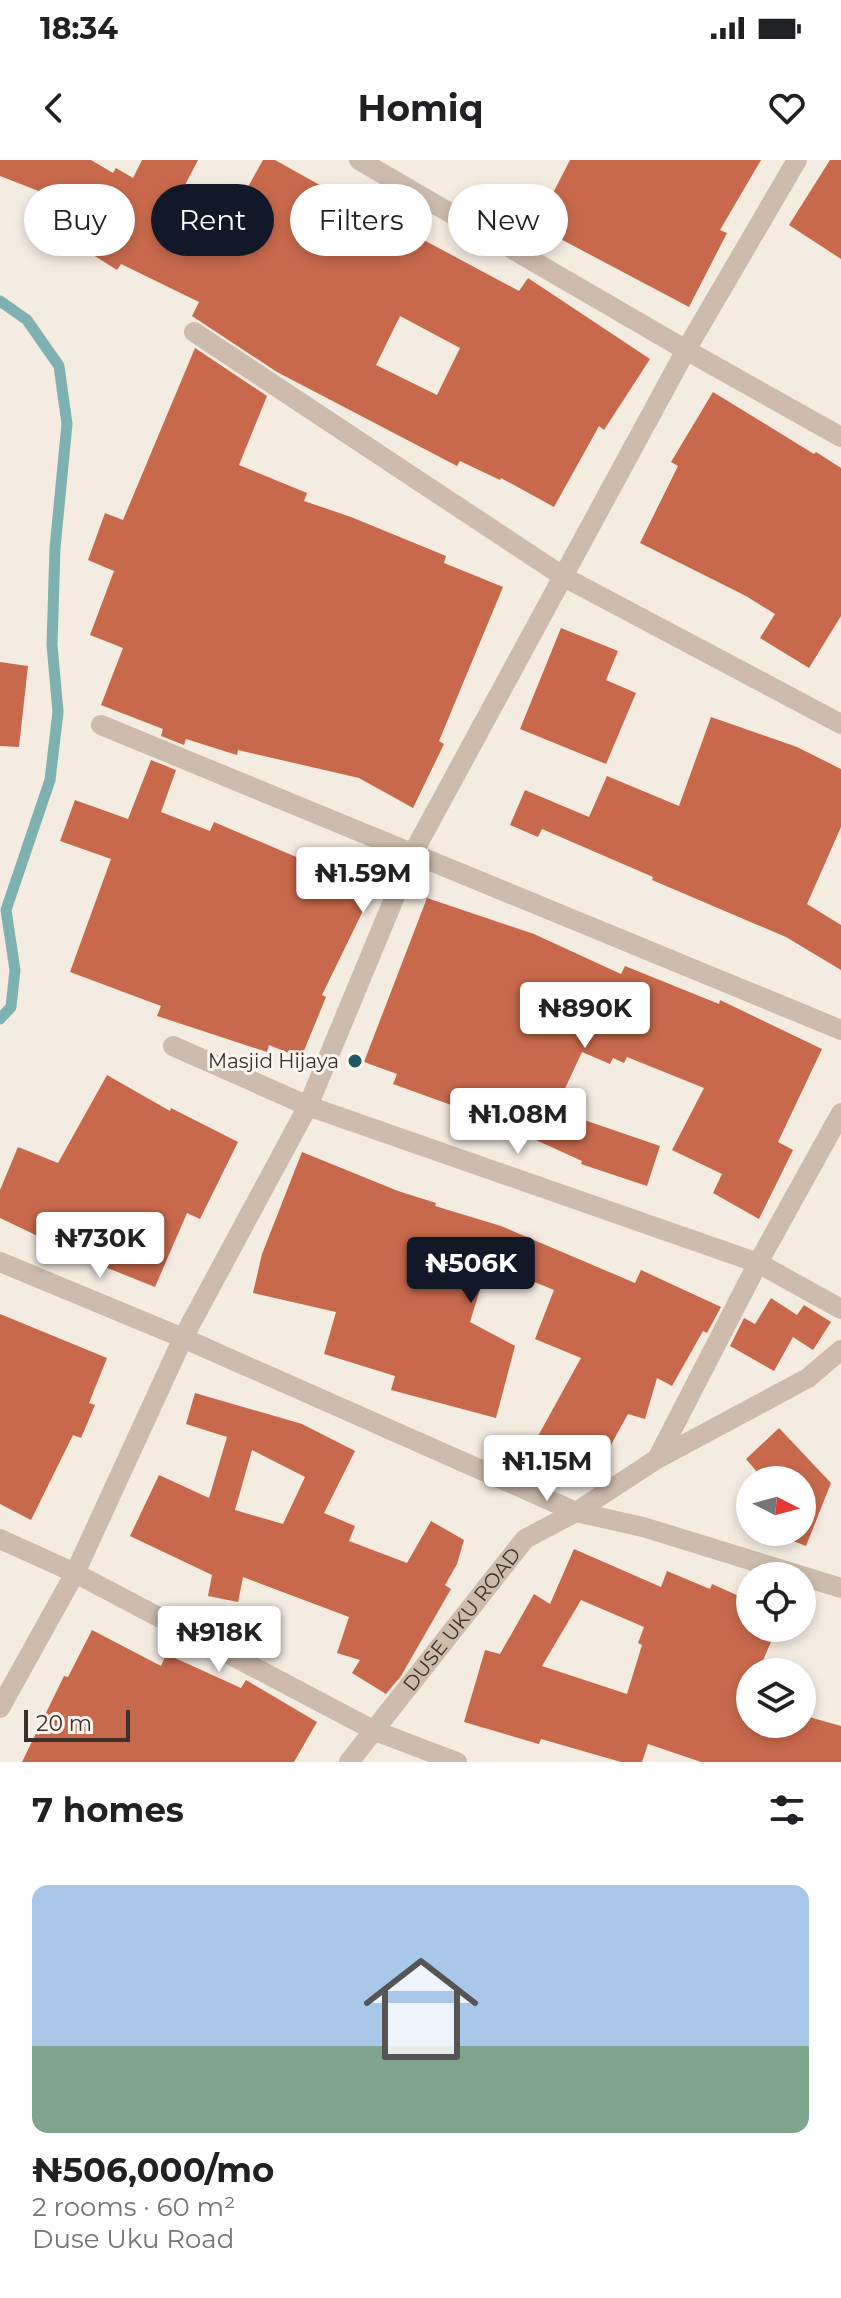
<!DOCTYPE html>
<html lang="en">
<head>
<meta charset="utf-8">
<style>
  :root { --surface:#fff; --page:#f2f2f2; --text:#202124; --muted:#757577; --accent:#111827 }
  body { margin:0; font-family:Montserrat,sans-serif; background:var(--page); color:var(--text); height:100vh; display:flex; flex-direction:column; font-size:30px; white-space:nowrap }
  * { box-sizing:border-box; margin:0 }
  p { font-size:26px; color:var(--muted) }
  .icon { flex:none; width:44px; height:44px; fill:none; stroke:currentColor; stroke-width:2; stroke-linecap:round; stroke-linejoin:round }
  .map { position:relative; height:1602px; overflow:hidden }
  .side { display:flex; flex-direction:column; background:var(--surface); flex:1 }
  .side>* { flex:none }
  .guide { position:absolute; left:24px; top:24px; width:794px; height:72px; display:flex; gap:16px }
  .needle { width:52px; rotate:96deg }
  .buttons { position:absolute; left:736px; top:1306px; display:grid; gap:16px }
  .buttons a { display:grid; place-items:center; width:80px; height:80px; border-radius:50%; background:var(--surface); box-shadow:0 4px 12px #0003; font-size:40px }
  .scale { position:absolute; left:24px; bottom:20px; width:106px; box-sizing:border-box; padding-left:8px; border:4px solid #3b302b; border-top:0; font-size:22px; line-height:28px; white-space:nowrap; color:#3b302b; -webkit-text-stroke:6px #fbf5ee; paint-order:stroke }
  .price { position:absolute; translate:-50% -68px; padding:0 18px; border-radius:8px; background:#fff; color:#222; font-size:26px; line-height:52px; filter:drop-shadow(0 2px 4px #0008) }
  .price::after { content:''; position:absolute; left:50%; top:48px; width:24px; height:18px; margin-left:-12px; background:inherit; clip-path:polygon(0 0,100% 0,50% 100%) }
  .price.current { background:var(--accent); color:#fff }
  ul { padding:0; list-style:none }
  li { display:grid; align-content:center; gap:16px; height:424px; padding:0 32px }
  li span { display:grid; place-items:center; height:248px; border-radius:16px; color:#555 }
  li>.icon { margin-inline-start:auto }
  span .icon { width:144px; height:144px; fill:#fffc; stroke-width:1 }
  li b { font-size:34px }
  h2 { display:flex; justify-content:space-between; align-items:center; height:96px; padding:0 32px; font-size:34px }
  .tag { padding:0 28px; border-radius:36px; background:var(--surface); box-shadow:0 4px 12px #0003; font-size:28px; line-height:72px }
  .tag.current { background:var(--accent); color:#fff }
  .status { display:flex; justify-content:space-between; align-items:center; height:56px; padding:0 40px; background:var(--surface); direction:ltr }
  .status svg { height:22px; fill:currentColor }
  header { display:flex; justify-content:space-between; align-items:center; height:104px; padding:0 32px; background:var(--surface); font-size:36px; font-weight:700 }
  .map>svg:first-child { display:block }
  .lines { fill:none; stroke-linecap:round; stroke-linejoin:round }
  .stream { stroke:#7fb0b2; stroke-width:11 }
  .building { fill:#c8694b; fill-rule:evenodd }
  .minor { stroke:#cdbbac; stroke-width:20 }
  .poi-dot { fill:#1f5a5e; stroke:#fbf5ee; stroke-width:3 }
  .labels { text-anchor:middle; stroke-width:6; stroke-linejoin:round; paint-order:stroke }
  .poi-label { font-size:20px; fill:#3b302b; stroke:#fbf5ee; text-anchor:end }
  .street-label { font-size:20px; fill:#3b302b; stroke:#fbf5ee }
</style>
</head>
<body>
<div class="status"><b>18:34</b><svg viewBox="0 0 49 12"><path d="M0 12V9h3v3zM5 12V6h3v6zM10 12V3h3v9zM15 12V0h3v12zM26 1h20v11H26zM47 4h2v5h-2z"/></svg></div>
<header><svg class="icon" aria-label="back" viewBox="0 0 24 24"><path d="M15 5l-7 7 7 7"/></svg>Homiq<svg class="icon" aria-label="heart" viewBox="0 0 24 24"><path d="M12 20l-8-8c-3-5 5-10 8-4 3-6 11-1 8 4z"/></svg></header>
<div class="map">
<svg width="841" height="1602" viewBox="0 0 841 1602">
  <rect width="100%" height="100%" fill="#f4ebe1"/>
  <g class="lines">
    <polyline class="stream" points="0,141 27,160 59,206 67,264 55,388 52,485 58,552 50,620 6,750 15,810 11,847 0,859"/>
  </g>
  <g class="building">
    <path d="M0,0H91L113,13L116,8L133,18L142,0H198L174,46L223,71L263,0H275L404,72L405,70L519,131L528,118L650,199L604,270L599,266L554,347L501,318L500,320L460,301L457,306L277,212L192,156L199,142L121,104L117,110L71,81L90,51L0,16ZM400,156L460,188L437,235L376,205Z"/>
    <polygon points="570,0 761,0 720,70 727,73 689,147 536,66"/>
    <polygon points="830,0 841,0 841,99 789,65"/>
    <polygon points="195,188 267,236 239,305 307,333 304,341 351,357 446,396 444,403 503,427 439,581 444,584 413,648 359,618 238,590 237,595 186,579 184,585 161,576 163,569 101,545 123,488 90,475 114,411 88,400 105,353 123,360"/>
    <polygon points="713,232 814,294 816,292 841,308 841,456 809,508 760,478 775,454 746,436 640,383 678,306 671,302"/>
    <polygon points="561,468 618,491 606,520 636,533 606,604 520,569"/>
    <polygon points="0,502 28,506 19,587 0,586"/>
    <polygon points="711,557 797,587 841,609 841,667 807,744 841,765 841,810 786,777 652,720 653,717 542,669 538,677 510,665 525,630 589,657 607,616 679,646"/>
    <polygon points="151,600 176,610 161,652 210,671 214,662 322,708 326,700 376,724 322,835 326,837 301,898 269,885 267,892 157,856 161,846 70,812 111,699 60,681 75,640 128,659"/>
    <polygon points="427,738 534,774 621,814 625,806 719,844 720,840 822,889 778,982 793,990 759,1059 713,1033 722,1014 672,990 704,928 627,897 624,903 613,898 610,904 582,892 555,950 660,986 647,1026 581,1004 582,1001 503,965 502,967 464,953 465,950 393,924 397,914 364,902"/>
    <polygon points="107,915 170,951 171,948 238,982 200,1059 187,1053 155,1127 90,1101 0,1058 0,1030 18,987 58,1003"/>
    <polygon points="302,992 398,1031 436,1043 435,1046 501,1066 635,1123 641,1110 721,1147 707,1173 703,1171 672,1226 657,1218 645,1259 628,1254 597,1310 538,1276 581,1198 535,1179 554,1130 488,1103 470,1162 515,1186 496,1258 391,1230 395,1216 324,1194 336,1152 253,1133 262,1094"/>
    <polygon points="771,1138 797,1155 804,1145 831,1162 813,1190 793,1177 774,1211 730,1186 744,1158 755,1164"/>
    <polygon points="0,1154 107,1198 89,1243 95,1245 81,1278 73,1275 31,1360 0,1344"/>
    <path d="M195,1233L302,1264L355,1291L324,1353L355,1366L349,1381L407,1403L431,1361L464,1380L457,1404L445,1425L451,1429L401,1516L386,1534L352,1513L360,1500L337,1493L349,1457L243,1417L238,1442L208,1436L212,1415L130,1376L159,1315L209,1338L227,1277L186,1264ZM252,1290L305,1317L283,1364L235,1350Z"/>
    <polygon points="779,1268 831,1323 806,1386 770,1372 802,1372 802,1320 764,1320 746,1299"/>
    <path d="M574,1389L661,1427L667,1411L710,1429L712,1424L750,1441V1468H777L758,1512H750V1531L747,1539L750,1540V1564H802V1555L841,1566V1602H701L648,1584L642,1602H621L541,1579L539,1584L464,1562L485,1490L500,1494L534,1434L550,1444ZM581,1440L644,1467L638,1483L642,1485L627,1534L542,1506Z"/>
    <polygon points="92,1470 161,1506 166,1494 241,1528 246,1520 317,1562 294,1602 22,1602 64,1516 68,1517"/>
  </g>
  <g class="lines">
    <g class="minor">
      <polyline points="359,0 686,190 841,277"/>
      <polyline points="194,172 564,417 841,564"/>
      <polyline points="101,565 841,870"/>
      <polyline points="173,886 308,946 758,1103 841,1149"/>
      <polyline points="0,1102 183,1178 576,1352 643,1367 841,1428"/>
      <polyline points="657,1299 758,1103 841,953"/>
      <polyline points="0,1379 75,1413 375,1571 457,1602"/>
      <polyline points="0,1548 75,1413 183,1178 308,946 413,693 686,190 797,0"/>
      <path id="s1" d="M349,1602L525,1379L576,1352L657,1299L808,1218L841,1190"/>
    </g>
  </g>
  <circle class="poi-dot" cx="355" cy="901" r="8"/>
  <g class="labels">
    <g class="poi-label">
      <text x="339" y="908">Masjid Hijaya</text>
    </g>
    <g class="street-label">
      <text dy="7" stroke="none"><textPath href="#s1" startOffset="182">DUSE UKU ROAD</textPath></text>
    </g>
  </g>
</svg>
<div class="buttons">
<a><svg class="needle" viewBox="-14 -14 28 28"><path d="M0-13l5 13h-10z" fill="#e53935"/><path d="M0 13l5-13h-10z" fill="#757577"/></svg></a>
<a><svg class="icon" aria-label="locate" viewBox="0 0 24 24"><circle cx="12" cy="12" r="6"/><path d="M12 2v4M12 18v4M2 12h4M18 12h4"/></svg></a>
<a><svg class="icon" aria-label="layers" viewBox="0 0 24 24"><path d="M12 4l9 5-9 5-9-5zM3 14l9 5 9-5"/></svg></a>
</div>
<div class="scale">20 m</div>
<b class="price" style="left:363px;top:755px">₦1.59M</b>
<b class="price" style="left:585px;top:890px">₦890K</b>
<b class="price" style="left:518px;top:996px">₦1.08M</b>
<b class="price" style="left:100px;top:1120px">₦730K</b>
<b class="price current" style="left:471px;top:1145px">₦506K</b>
<b class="price" style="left:547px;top:1343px">₦1.15M</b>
<b class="price" style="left:219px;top:1514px">₦918K</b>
<div class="guide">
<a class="tag">Buy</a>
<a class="tag current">Rent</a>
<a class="tag">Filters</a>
<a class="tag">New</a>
</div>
</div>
<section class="side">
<h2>7 homes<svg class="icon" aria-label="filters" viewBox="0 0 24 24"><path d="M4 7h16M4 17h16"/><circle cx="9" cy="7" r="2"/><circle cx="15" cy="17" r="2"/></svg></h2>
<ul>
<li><span style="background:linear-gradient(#a9c7e8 65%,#7fa58c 0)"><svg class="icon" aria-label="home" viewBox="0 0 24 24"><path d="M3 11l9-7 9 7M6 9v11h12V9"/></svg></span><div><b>₦506,000/mo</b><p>2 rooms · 60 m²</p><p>Duse Uku Road</p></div></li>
</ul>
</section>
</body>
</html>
